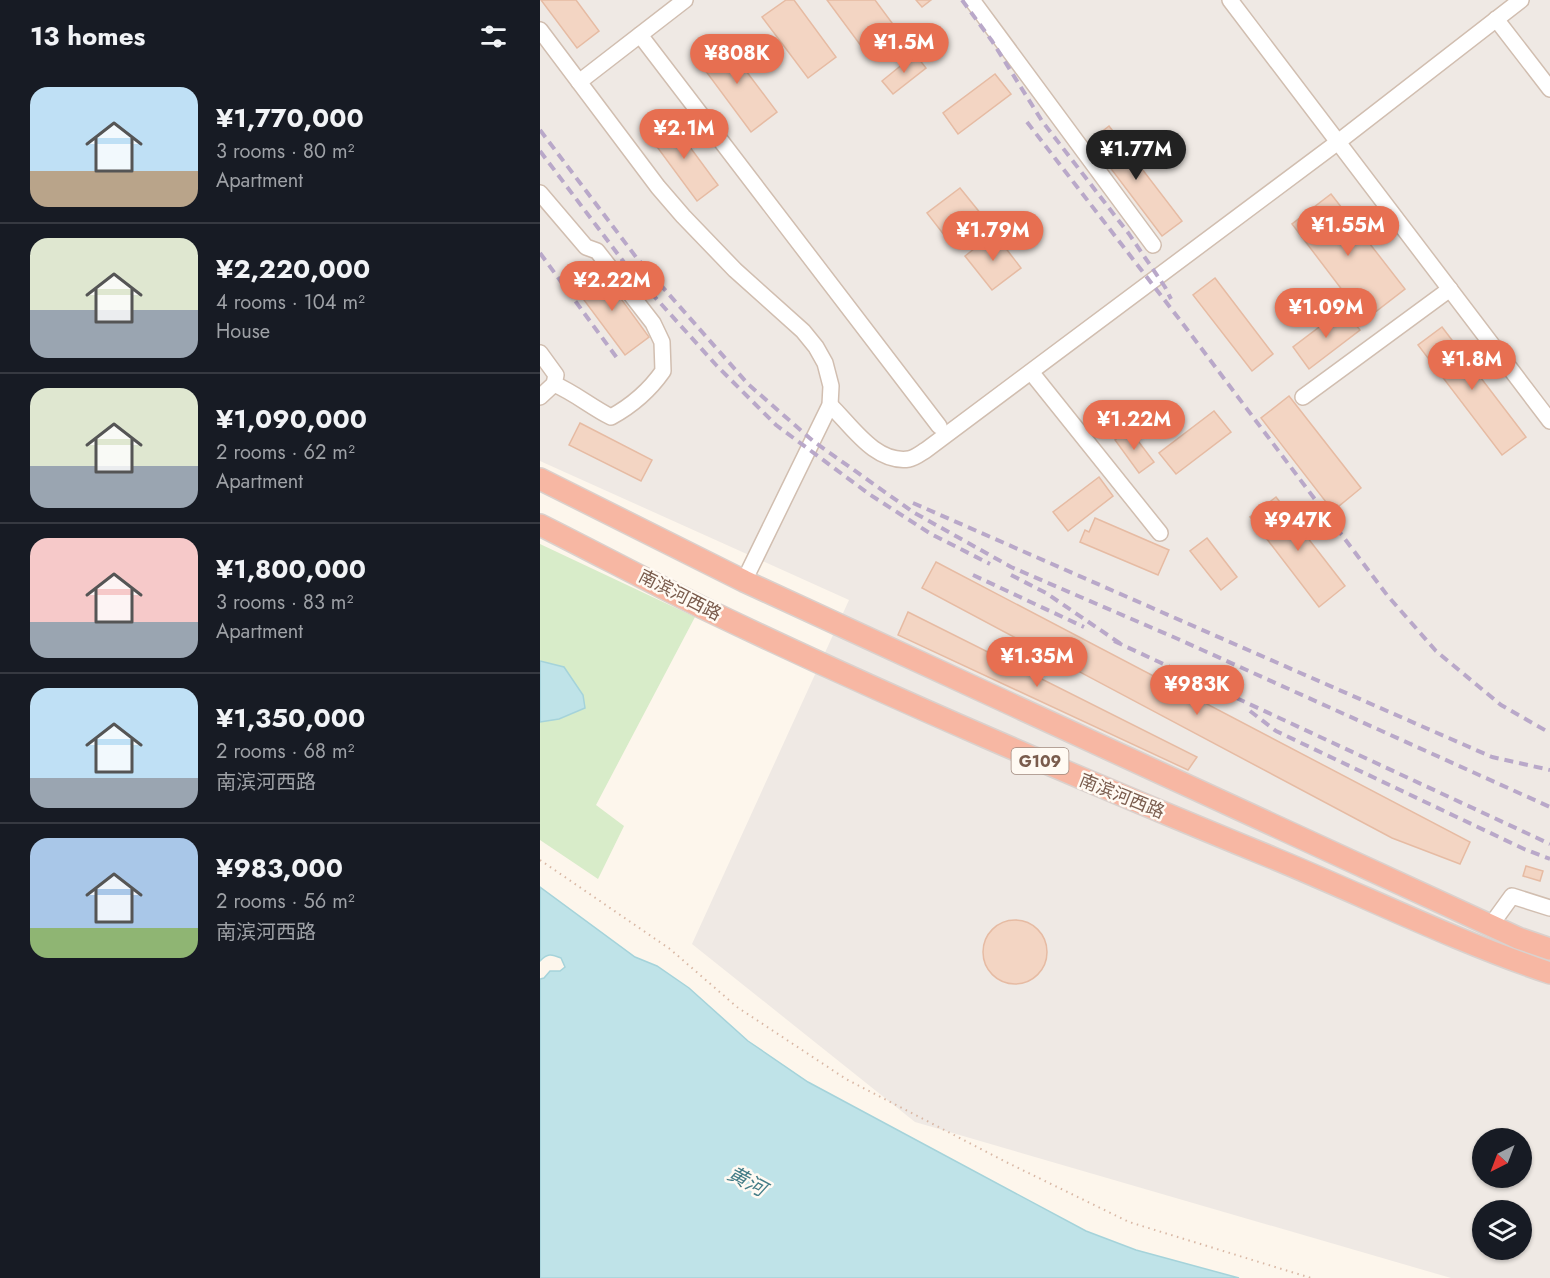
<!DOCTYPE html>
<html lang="en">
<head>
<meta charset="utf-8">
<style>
  :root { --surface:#171b24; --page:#242831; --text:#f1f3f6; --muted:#9ea1a6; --line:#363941; --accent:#e76f51 }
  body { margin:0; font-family:Jost,"Noto Sans SC",sans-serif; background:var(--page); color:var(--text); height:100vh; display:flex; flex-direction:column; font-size:22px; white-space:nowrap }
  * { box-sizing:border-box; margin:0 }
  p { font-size:20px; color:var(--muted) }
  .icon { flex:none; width:33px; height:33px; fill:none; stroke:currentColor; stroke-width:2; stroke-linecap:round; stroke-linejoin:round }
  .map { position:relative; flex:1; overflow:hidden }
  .details { display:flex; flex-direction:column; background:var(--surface); width:540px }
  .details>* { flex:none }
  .needle { width:39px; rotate:222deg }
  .controls { position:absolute; left:932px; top:1128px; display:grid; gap:12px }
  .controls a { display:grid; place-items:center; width:60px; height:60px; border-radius:50%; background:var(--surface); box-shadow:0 2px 4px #0004; font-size:30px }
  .price { position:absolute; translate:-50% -51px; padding:0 14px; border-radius:21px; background:var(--accent); color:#fff; font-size:20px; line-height:39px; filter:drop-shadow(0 2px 3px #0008) }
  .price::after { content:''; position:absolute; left:50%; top:36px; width:18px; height:14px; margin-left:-9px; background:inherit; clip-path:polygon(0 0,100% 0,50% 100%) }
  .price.selected { background:#222; color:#fff }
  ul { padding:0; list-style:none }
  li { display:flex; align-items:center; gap:18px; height:150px; padding:0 30px }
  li+li { border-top:2px solid var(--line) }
  li span { display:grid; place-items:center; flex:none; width:168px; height:120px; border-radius:18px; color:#555 }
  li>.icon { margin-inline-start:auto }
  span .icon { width:72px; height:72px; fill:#fffc; stroke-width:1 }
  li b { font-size:26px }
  h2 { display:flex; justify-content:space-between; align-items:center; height:72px; padding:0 30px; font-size:26px }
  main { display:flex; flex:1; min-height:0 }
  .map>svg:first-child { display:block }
  .industrial { fill:#efe9e4; fill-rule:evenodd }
  .green { fill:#d8ecc9 }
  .water { fill:#bfe3e8; stroke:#a5d3da; stroke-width:1.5 }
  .building { fill:#f3d5c3; stroke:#e6bba3; stroke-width:1.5 }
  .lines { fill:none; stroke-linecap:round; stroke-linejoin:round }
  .minor-casing { stroke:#d1beb0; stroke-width:18 }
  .highway-casing { stroke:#dad1cd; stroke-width:24 }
  .path { stroke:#d9b8a5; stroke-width:2; stroke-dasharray:1.5 4.5; stroke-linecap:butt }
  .minor { stroke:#fff; stroke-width:15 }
  .highway { stroke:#f7b7a3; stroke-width:21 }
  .rail { stroke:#b9a8c9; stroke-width:4; stroke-dasharray:9 6; stroke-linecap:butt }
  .labels { text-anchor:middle; stroke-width:5; stroke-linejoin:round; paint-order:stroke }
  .shield { fill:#fffaf3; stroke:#a28b7f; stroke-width:1.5 }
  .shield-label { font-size:16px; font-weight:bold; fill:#7a5c4d }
  .street-label { font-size:18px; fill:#7a5c4d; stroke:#fffaf3 }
  .water-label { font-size:20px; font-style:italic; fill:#437c86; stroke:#fffaf3 }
</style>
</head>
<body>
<main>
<section class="details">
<h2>13 homes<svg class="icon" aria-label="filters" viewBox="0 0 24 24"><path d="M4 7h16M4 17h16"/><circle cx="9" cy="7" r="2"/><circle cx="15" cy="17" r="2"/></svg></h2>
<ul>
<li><span style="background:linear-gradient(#bfe0f5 70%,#b9a48a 0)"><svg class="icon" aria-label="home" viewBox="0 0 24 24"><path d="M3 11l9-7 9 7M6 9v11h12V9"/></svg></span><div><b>¥1,770,000</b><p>3 rooms · 80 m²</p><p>Apartment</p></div></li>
<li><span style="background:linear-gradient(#dfe7d0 60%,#9aa5b1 0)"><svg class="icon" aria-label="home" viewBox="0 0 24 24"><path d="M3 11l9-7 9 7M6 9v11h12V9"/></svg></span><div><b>¥2,220,000</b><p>4 rooms · 104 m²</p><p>House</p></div></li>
<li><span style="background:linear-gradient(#dfe7d0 65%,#9aa5b1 0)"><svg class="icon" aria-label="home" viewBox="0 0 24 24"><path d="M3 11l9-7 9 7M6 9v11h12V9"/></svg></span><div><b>¥1,090,000</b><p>2 rooms · 62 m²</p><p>Apartment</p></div></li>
<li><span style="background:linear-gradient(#f6c9c9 70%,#9aa5b1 0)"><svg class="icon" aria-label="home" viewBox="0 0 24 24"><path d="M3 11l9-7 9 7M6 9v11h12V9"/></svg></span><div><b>¥1,800,000</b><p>3 rooms · 83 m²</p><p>Apartment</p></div></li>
<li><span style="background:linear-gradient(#bfe0f5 75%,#9aa5b1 0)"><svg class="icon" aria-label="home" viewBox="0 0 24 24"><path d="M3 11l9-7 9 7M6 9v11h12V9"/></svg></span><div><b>¥1,350,000</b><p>2 rooms · 68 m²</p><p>南滨河西路</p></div></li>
<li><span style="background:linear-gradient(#a9c7e8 75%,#8fb573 0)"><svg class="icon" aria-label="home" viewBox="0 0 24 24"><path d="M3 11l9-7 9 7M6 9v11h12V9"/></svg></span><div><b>¥983,000</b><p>2 rooms · 56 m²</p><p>南滨河西路</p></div></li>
</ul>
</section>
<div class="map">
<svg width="1010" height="1278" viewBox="0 0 1010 1278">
  <rect width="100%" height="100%" fill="#fdf6ec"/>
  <path class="industrial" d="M0,0H1010V1278H911L375,1122L152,944L309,600L0,461ZM942,1138H981V1178H942ZM942,1210H981V1250H942Z"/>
  <polygon class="green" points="0,544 155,617 56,805 84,826 58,879 0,840"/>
  <g class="water">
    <polygon points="0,661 24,667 43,695 45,708 19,719 0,722"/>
    <path d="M0,887L95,957L117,966L149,988L208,1041L268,1082L546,1231L596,1250L699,1278H0V979L4,978L10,971H20L25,967L21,958C11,954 8,953 0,961Z"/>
  </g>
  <g class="building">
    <polygon points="1,0 36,0 59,31 37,48"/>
    <polygon points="246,0 254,0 296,57 268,78 222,17"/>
    <polygon points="287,0 335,0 361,35 330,58"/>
    <polygon points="376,0 391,0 382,7"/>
    <polygon points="182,39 237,112 211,132 156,58"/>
    <polygon points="375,54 386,68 353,94 342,81"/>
    <polygon points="455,74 471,94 418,134 403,113"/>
    <polygon points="130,120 178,185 157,201 109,136"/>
    <polygon points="569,126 642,221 622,236 550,141"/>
    <polygon points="420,188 441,214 408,240 387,213"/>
    <polygon points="791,194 865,289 825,320 752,224"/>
    <polygon points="454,233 481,268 452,290 425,256"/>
    <polygon points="60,270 109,337 85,355 35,288"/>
    <polygon points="675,278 733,354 712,371 653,295"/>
    <polygon points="803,309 820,330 769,369 753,347"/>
    <polygon points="902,327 986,437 962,455 878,345"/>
    <polygon points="749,396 821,488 793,511 721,418"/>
    <polygon points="674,411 691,432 636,474 619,453"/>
    <polygon points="40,423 112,460 101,481 29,445"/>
    <polygon points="589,429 614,462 599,473 575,440"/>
    <polygon points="559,477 573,496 528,531 513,512"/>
    <polygon points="736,497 805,586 779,607 710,517"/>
    <polygon points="555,518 629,550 618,575 540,542 545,530 549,532"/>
    <polygon points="667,538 697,577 681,590 650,551"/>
    <polygon points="396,562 930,842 920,864 852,838 382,588"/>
    <polygon points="368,612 657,757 648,770 358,635"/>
    <polygon points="986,866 1003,871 1000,881 983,876"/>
    <circle cx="475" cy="952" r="32"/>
  </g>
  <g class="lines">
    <defs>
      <g id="minor">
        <polyline points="432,0 613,245"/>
        <polyline points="690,0 1010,421"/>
        <polyline points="956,19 1010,89"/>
        <polyline points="0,30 118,187 143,216 195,270 263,331 276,347 285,363 291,386 290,405 204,581"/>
        <polyline points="100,35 399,426"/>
        <polyline points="39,82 145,0"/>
        <path d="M0,193L46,247L57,251L113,323L122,342L123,371C109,391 93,405 71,417C51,407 35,393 14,384"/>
        <polyline points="0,353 16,375 14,384 0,397"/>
        <polyline points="491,372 620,533"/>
        <polyline points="763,397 910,289"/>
        <path d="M290,405C311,425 335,464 369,459C375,458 381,453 386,450L798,142L981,0"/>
        <polyline points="951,925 972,896 1010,908"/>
      </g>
      <g id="highway">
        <polyline points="0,479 204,581 978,938 1010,949"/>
        <path d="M0,525C54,552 108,581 163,608C350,698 541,779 733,858C825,896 915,941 1010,973"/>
      </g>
    </defs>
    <use href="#minor" class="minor-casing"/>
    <use href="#highway" class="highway-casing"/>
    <polyline class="path" points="0,860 130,949 197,1007 306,1079 468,1163 589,1222 771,1278"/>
    <use href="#minor" class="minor"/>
    <use href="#highway" class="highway"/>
    <g class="rail">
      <polyline points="422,0 452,41 502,121 589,234 625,287 631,299"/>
      <polyline points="487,122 643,324 847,595 896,651 961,705 1010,733"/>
      <polyline points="0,130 96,257 208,384 273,441 373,512 471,567 638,639 1010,807"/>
      <polyline points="0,151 86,265 177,366 236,425 329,494 391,534 450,564"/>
      <polyline points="0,253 77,358"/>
      <polyline points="373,503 952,757 1010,770"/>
      <polyline points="433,575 544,627"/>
      <polyline points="471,575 506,593 581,644"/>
      <polyline points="574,641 1010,844"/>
      <polyline points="710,711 736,731 984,849 1010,859"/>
    </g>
  </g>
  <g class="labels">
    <rect class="shield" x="471.5" y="748" width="57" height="26" rx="4.5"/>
    <g class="shield-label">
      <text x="500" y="767">G109</text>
    </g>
    <g class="street-label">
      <text transform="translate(140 595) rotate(27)" y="6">南滨河西路</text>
      <text transform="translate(582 796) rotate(22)" y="6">南滨河西路</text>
    </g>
    <g class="water-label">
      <text transform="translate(207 1181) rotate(28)" y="7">黄河</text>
    </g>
  </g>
</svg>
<div class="controls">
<a><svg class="needle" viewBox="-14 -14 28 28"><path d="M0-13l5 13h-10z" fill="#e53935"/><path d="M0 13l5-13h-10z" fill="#9ea1a6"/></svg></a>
<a><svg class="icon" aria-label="layers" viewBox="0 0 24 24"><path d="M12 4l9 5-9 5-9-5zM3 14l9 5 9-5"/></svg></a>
</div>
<b class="price" style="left:364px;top:74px">¥1.5M</b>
<b class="price" style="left:197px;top:85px">¥808K</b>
<b class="price" style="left:144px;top:160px">¥2.1M</b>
<b class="price selected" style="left:596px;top:181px">¥1.77M</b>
<b class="price" style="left:808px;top:257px">¥1.55M</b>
<b class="price" style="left:453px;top:262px">¥1.79M</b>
<b class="price" style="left:72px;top:312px">¥2.22M</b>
<b class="price" style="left:786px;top:339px">¥1.09M</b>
<b class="price" style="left:932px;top:391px">¥1.8M</b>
<b class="price" style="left:594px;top:451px">¥1.22M</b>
<b class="price" style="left:758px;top:552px">¥947K</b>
<b class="price" style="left:497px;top:688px">¥1.35M</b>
<b class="price" style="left:657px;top:716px">¥983K</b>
</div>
</main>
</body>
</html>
